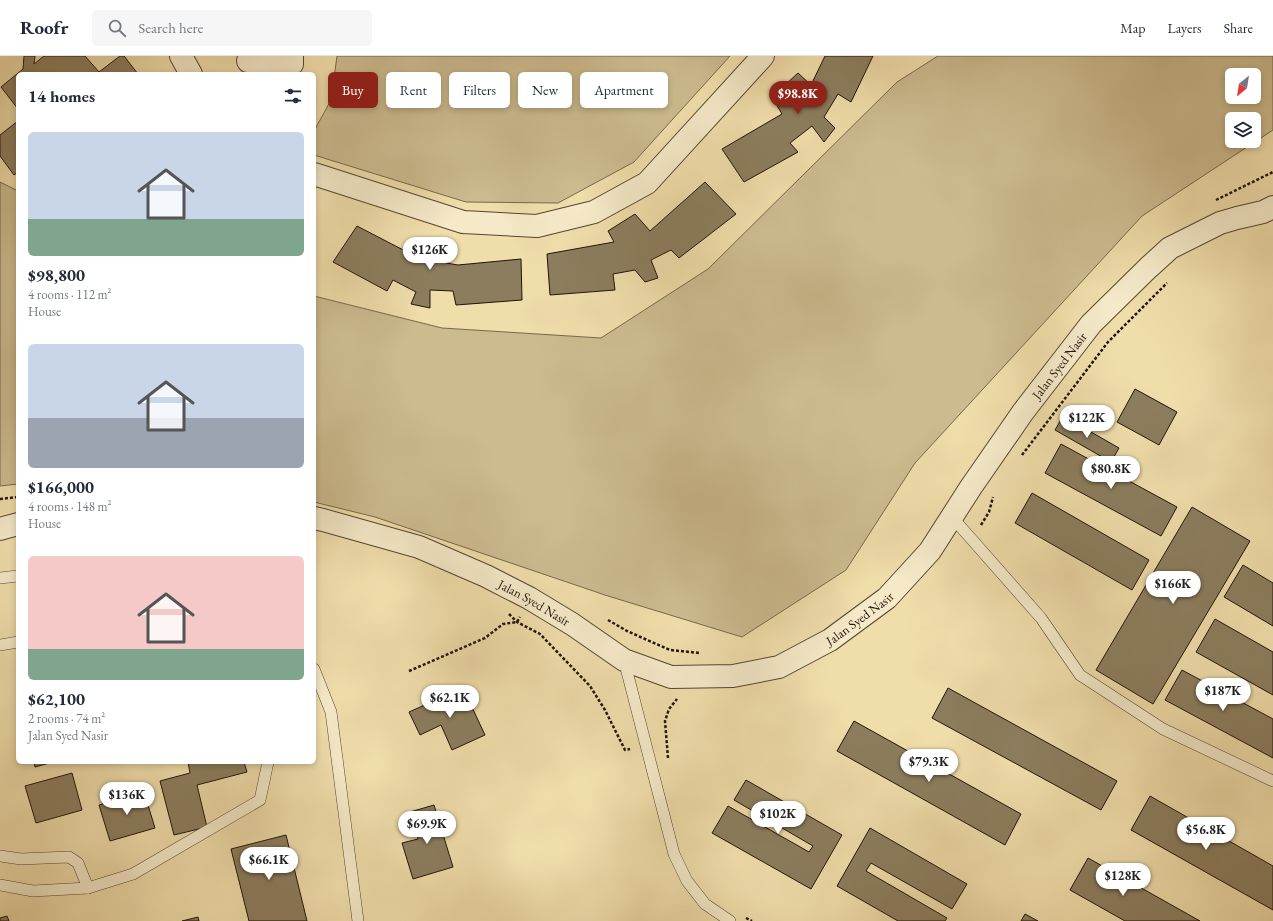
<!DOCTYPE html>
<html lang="en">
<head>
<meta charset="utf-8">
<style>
  :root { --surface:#fff; --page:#f6f6f7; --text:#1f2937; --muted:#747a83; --line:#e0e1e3; --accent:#8f2418 }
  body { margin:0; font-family:"EB Garamond",serif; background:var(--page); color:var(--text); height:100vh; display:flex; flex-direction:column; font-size:15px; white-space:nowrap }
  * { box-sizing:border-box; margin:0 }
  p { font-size:13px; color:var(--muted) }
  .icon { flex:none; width:22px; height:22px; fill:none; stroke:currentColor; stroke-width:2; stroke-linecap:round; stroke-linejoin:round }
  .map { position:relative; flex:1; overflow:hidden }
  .sheet { position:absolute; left:16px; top:16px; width:300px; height:692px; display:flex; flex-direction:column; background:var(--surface); border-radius:6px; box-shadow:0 2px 6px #0003 }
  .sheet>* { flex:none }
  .banner { position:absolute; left:328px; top:16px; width:380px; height:36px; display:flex; gap:8px }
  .needle { width:26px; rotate:210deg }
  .buttons { position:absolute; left:1225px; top:12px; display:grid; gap:8px }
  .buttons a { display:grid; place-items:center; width:36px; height:36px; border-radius:6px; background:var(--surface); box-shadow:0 2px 6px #0003; font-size:20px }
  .price { position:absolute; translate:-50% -34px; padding:0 9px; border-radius:14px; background:#fff; color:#222; font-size:13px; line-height:26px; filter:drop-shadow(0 1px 2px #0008) }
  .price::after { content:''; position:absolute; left:50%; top:24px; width:12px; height:9px; margin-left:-6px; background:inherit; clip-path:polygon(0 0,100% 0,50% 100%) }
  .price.on { background:var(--accent); color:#fff }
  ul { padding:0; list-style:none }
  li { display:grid; align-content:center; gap:8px; height:212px; padding:0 12px }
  li span { display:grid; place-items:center; height:124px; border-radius:6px; color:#555 }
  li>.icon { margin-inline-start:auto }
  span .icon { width:72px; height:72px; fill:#fffc; stroke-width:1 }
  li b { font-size:17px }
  h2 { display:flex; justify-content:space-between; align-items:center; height:48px; padding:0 12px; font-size:17px }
  .tag { padding:0 14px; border-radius:6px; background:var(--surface); box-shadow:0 2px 6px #0003; font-size:14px; line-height:36px }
  .tag.on { background:var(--accent); color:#fff }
  header { display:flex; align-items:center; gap:24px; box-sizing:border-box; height:56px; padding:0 20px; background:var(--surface); border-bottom:1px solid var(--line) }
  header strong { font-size:19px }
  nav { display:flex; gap:22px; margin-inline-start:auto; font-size:14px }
  .search { width:280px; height:36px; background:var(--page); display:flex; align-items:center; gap:10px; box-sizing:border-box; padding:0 14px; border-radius:6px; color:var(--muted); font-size:15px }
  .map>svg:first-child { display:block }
  .green { fill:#ccbb8f; stroke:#76684e; fill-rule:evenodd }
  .building { fill:#8c7d5e; stroke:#20140c }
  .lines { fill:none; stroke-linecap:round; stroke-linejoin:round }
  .service-casing { stroke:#544634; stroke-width:12 }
  .minor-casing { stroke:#544634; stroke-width:24 }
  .path { stroke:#20140c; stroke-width:2.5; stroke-dasharray:3 2; stroke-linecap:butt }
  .service { stroke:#f5e9c8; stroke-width:11 }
  .minor { stroke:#f5e9c8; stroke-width:22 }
  .labels { text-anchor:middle; stroke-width:4; stroke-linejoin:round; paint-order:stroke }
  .street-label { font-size:13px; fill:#20140c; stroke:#f5e9c8 }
</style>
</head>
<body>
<header>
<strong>Roofr</strong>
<div class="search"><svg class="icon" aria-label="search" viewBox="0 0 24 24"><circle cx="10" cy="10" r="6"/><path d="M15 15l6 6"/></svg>Search here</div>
<nav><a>Map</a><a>Layers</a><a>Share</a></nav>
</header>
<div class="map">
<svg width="1273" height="865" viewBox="0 0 1273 865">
  <rect width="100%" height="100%" fill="#efddaa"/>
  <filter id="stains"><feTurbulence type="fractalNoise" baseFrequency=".005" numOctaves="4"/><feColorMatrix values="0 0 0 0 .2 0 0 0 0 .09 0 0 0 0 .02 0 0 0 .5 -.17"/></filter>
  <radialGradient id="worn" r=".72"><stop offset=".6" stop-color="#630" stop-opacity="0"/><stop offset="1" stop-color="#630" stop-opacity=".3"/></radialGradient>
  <g class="green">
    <polygon points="337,0 730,0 634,106 558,147 466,146 314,99 314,75 331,44"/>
    <path d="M938,0H1273V74L1142,160L915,407L846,514L742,581L608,540L375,461L314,446V240L442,272L601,282L708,213L897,26ZM1232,19H1254V41H1232ZM1232,63H1254V85H1232Z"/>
    <polygon points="0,126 18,135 18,428 0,430"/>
  </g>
  <g class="building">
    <polygon points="24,0 35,0 34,8 44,0 85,0 99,16 120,0 124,0 138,18 18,18 18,53 1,31 23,13"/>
    <polygon points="825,0 873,0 851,46 838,38 824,61 835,72 824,86 812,70 790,87 798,96 744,126 722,93 782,58 772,41 798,17 811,29"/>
    <polygon points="18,65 18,116 14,119 0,100 0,79"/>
    <polygon points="705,126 736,158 679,202 671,194 651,204 658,222 645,226 635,214 613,218 615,234 550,239 547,198 614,186 608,175 635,158 650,175"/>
    <polygon points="357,170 411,198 419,186 445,190 446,207 458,209 521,203 522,244 456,249 453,235 430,234 430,252 411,248 416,236 393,224 387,235 333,206"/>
    <polygon points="1135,333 1177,356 1159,389 1117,366"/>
    <polygon points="1063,360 1119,392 1111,406 1055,374"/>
    <polygon points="1061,388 1177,451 1161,480 1045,417"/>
    <polygon points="1032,437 1149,504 1132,534 1015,467"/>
    <polygon points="1192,451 1250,485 1153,648 1096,614"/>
    <polygon points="1243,509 1273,527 1273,570 1224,541"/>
    <polygon points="1215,563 1273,596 1273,639 1196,596"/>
    <polygon points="1182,614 1273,663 1273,702 1165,644"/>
    <polygon points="463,632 485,679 452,694 441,669 420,679 409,656"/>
    <polygon points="948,632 1117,725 1101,754 932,662"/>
    <polygon points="854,665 1021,758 1005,789 837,695"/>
    <polygon points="34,706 53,706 35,711"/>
    <polygon points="188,706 244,706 247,716 197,729 207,771 174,779 160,725 190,717"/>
    <polygon points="72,717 82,754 36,767 25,730"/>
    <polygon points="746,724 842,779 811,833 712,777 728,750 809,796 813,790 734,744"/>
    <polygon points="144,736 155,772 110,785 99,749"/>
    <polygon points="1150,740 1273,810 1273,854 1131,774"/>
    <polygon points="434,749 453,811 413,823 402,787 418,783 410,756"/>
    <polygon points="870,772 967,828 952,853 871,807 866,815 947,862 945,865 898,865 837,830"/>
    <polygon points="286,779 307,865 249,865 231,793"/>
    <polygon points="1088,802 1200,865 1125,865 1070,834"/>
    <polygon points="1025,858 1038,865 1021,865"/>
    <polygon points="7,860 9,865 0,865 0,862"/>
    <polygon points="198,861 199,865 182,865"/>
  </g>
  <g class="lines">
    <defs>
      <g id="service">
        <polyline points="952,461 1041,562 1080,619 1163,673 1273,725"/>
        <polyline points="0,522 18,520"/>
        <polyline points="0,589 18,586"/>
        <polyline points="624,604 674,798 687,825 705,848 730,865"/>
        <polyline points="314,613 331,656 358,865"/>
        <polyline points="0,800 21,803 69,801 78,807 88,832"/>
        <polyline points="0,829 33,835 88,832 133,818 260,744 268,706"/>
      </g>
      <g id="minor">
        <polyline points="181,0 191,18"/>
        <polyline points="248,5 292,8 292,0"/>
        <polyline points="314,118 463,166 537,170 594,156 647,127 763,0"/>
        <path id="s1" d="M314,462L323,464L419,491L486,520L529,542L572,568L624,604L671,621L733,620L779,611L830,584L887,542L930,495L971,431L1023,356L1091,268L1148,212L1170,192L1220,167L1237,162L1263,156L1273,151"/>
        <polyline points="0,473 18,468"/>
      </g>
    </defs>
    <use href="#service" class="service-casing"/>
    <use href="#minor" class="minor-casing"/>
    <g class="path">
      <polyline points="1216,144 1273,116"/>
      <polyline points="1022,399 1108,286 1167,227"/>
      <polyline points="0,443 18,441"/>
      <polyline points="981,469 989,456 993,441"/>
      <polyline points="509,558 517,566 540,578 590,630 605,654 625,694 630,693"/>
      <polyline points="608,564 627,575 670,594 700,597"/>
      <polyline points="409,615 485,582 503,568 517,566 520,561"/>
      <polyline points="668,702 665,665 669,653 677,643"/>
      <polyline points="746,862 752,865"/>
    </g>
    <use href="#service" class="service"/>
    <use href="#minor" class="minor"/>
  </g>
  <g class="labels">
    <g class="street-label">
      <text dy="5" stroke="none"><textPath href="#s1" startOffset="921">Jalan Syed Nasir</textPath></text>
      <text dy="5" stroke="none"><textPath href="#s1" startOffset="237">Jalan Syed Nasir</textPath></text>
      <text dy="5" stroke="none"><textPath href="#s1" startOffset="597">Jalan Syed Nasir</textPath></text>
    </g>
  </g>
  <rect width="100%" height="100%" filter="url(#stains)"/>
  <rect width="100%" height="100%" fill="url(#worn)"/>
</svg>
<div class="buttons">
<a><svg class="needle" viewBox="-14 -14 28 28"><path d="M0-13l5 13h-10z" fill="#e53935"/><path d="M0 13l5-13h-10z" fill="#747a83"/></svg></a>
<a><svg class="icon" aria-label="layers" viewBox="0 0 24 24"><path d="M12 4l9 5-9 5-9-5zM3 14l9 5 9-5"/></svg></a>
</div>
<b class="price on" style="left:798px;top:59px">$98.8K</b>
<b class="price" style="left:430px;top:215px">$126K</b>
<b class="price" style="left:1087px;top:383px">$122K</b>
<b class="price" style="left:1111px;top:434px">$80.8K</b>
<b class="price" style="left:1173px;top:549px">$166K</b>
<b class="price" style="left:1223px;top:656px">$187K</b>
<b class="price" style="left:450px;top:663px">$62.1K</b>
<b class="price" style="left:929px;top:727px">$79.3K</b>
<b class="price" style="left:127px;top:760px">$136K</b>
<b class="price" style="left:778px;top:779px">$102K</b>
<b class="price" style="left:427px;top:789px">$69.9K</b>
<b class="price" style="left:1206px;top:795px">$56.8K</b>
<b class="price" style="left:269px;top:825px">$66.1K</b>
<b class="price" style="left:1123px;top:841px">$128K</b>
<div class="banner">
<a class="tag on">Buy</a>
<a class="tag">Rent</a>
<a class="tag">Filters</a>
<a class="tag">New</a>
<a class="tag">Apartment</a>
</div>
<section class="sheet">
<h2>14 homes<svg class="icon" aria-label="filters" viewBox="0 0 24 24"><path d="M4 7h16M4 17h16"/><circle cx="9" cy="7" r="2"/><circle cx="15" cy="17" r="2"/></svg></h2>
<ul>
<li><span style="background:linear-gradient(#c9d6e8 70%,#7fa58c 0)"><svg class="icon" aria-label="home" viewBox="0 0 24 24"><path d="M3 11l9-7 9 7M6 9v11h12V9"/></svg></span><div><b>$98,800</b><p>4 rooms · 112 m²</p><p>House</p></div></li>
<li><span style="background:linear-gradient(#c9d6e8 60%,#9aa5b1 0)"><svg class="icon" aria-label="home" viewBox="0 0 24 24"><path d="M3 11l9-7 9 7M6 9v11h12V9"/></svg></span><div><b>$166,000</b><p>4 rooms · 148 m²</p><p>House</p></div></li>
<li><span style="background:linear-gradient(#f6c9c9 75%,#7fa58c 0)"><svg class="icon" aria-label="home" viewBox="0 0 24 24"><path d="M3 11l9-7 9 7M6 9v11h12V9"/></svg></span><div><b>$62,100</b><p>2 rooms · 74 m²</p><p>Jalan Syed Nasir</p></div></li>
</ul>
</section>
</div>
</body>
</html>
